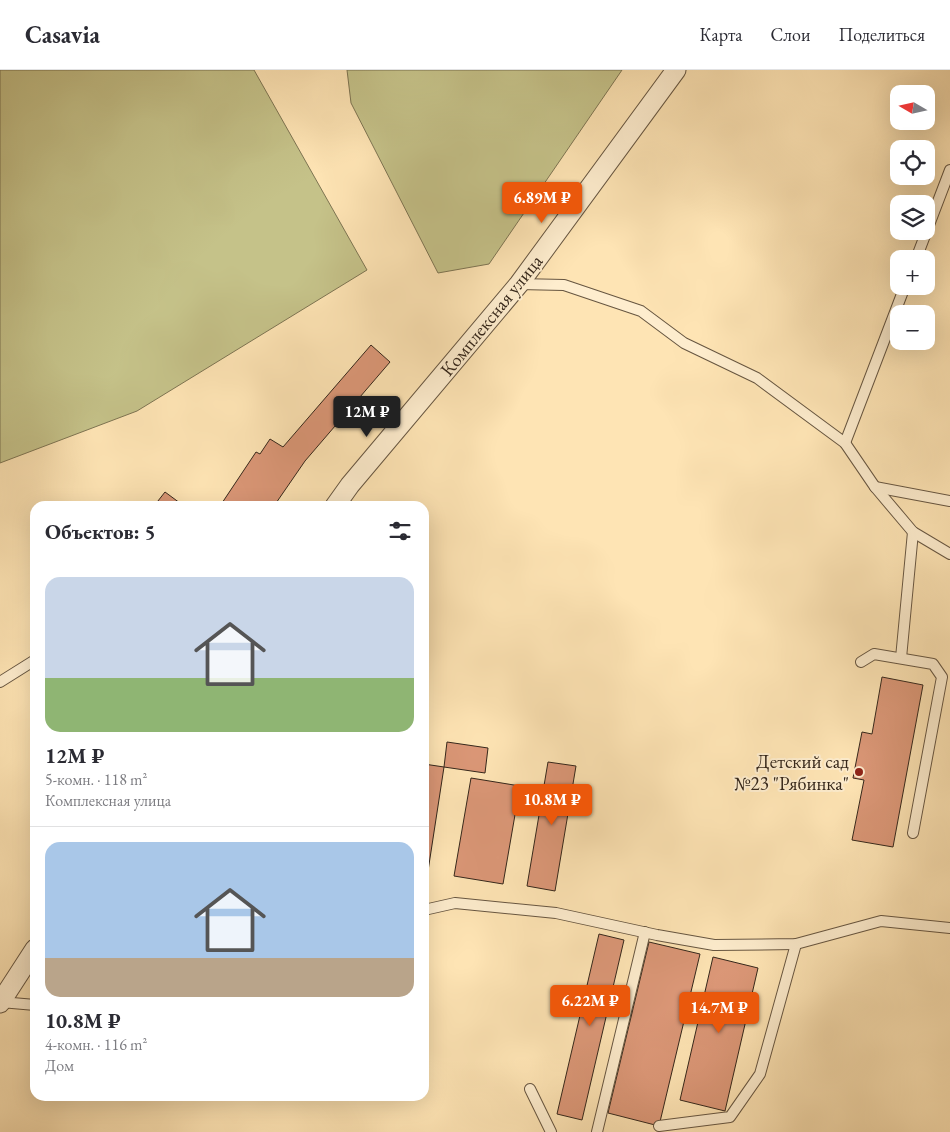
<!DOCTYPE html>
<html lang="ru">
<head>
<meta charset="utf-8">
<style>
  :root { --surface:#fff; --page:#f2f2f3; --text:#2b2b33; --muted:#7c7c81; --line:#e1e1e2; --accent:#ea580c }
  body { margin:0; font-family:"EB Garamond",serif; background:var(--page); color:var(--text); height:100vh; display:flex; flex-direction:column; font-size:19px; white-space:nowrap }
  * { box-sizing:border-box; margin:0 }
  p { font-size:16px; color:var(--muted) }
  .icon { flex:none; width:28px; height:28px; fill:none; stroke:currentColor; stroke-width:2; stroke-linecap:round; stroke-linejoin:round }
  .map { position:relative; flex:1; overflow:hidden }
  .sheet { position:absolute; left:30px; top:431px; width:399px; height:600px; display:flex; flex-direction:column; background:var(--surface); border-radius:15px; box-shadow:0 5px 20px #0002 }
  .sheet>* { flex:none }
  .needle { width:32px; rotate:279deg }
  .buttons { position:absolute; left:890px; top:15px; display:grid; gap:10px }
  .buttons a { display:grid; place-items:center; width:45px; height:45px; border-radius:10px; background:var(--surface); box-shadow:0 5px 20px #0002; font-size:25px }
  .price { position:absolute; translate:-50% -42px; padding:0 11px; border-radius:5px; background:var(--accent); color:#fff; font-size:16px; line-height:32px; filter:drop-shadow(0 1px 2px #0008) }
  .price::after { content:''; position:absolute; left:50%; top:30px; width:15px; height:11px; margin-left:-8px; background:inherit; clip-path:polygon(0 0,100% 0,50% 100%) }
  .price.selected { background:#222; color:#fff }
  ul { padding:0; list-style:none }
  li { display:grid; align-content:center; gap:10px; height:265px; padding:0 15px }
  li+li { border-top:1px solid var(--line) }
  li span { display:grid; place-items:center; height:155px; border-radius:15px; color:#555 }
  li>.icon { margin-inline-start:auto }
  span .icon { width:90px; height:90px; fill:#fffc; stroke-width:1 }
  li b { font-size:21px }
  h2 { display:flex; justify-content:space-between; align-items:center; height:60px; padding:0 15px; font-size:21px }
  header { display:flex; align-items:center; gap:30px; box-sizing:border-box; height:70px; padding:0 25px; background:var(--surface); border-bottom:1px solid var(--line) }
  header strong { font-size:24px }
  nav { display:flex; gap:28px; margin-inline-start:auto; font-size:18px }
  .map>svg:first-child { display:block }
  .green { fill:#c5c289; stroke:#7d7452 }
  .building { fill:#db9777; stroke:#35271b }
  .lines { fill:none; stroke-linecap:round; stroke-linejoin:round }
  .service-casing { stroke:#675641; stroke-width:12 }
  .minor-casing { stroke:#675641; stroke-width:21 }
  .service { stroke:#feedce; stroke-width:10 }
  .minor { stroke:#feedce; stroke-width:19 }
  .poi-dot { fill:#8f2418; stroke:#feedce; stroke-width:2 }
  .labels { text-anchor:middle; stroke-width:4; stroke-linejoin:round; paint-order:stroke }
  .street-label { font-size:19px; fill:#35271b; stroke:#feedce }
  .poi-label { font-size:19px; fill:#35271b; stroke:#feedce; text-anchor:end }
</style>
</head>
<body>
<header>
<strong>Casavia</strong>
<nav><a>Карта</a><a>Слои</a><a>Поделиться</a></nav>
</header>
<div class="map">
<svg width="950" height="1062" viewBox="0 0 950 1062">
  <rect width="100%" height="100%" fill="#fee4b4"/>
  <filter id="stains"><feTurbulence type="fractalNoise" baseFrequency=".004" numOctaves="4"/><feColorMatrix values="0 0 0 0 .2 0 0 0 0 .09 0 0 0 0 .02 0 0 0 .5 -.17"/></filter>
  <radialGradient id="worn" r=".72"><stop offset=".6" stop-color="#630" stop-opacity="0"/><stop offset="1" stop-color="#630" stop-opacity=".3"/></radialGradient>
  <g class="green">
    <polygon points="0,0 254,0 367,200 137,341 0,393"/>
    <polygon points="347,0 622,0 489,194 438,203 351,33"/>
  </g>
  <g class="building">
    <polygon points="371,275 390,292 305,391 274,436 220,436 256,382 260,384 270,369 283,377"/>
    <polygon points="165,422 184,436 154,436"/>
    <polygon points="882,607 923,615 893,777 852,770 864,710 853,708 862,662 872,664"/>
    <polygon points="447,672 488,678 485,703 444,697"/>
    <polygon points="548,692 576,696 555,821 527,816"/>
    <polygon points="424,694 444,697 426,814 424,814"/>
    <polygon points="471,708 520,716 503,814 454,806"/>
    <polygon points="599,864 624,870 582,1050 557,1044"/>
    <polygon points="649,872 700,884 659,1056 608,1043"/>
    <polygon points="713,887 758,898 725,1041 680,1030"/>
  </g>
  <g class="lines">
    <defs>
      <g id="service">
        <polyline points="916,189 950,100"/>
        <polyline points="519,214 564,215 641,241 684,273 757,308 845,373 875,417 913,462 950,484"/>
        <polyline points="845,373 905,216"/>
        <polyline points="875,417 950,431"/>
        <polyline points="901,588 913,462"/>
        <polyline points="861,592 874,584 933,594 942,607 913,763"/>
        <polyline points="0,612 35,590"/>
        <polyline points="424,840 455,833 556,843 657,865 714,875 796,874 881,851 950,858"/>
        <polyline points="1,932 35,935"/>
        <polyline points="530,1019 551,1062"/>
        <polyline points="659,1056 730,1047 760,1004 796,874"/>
        <polyline points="597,1062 645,862"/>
      </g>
      <g id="minor">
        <polyline points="335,436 350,415 519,214 676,0"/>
        <polyline points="0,933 35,879"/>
      </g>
    </defs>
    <use href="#service" class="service-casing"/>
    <use href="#minor" class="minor-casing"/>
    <use href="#service" class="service"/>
    <use href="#minor" class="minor"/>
  </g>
  <circle class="poi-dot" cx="859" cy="702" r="5"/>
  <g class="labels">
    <g class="street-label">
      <text transform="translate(491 245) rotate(-51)" y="7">Комплексная улица</text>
    </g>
    <g class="poi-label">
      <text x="849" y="698">Детский сад<tspan x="849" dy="22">№23 "Рябинка"</tspan></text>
    </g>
  </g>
  <rect width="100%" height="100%" filter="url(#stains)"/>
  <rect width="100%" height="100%" fill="url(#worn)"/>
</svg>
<div class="buttons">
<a><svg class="needle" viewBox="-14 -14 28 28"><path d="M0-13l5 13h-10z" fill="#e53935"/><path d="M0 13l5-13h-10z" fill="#7c7c81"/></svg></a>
<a><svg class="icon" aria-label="locate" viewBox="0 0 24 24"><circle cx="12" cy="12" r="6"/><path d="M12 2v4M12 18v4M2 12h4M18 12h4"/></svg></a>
<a><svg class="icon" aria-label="layers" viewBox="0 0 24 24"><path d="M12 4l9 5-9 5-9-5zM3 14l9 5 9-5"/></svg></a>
<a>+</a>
<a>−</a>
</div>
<b class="price" style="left:542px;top:154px">6.89M ₽</b>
<b class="price selected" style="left:367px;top:368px">12M ₽</b>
<b class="price" style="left:552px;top:756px">10.8M ₽</b>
<b class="price" style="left:590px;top:957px">6.22M ₽</b>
<b class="price" style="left:719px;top:964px">14.7M ₽</b>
<section class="sheet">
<h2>Объектов: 5<svg class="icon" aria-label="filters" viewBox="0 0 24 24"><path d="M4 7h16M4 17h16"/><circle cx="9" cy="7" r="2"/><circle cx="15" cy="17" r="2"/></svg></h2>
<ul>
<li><span style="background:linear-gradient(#c9d6e8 65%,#8fb573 0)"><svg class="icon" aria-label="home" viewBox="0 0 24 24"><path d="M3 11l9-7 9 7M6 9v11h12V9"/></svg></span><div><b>12M ₽</b><p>5-комн. · 118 m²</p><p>Комплексная улица</p></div></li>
<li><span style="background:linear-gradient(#a9c7e8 75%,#b9a48a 0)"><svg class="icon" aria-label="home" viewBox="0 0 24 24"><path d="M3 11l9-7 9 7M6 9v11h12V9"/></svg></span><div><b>10.8M ₽</b><p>4-комн. · 116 m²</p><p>Дом</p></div></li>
</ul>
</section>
</div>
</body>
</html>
